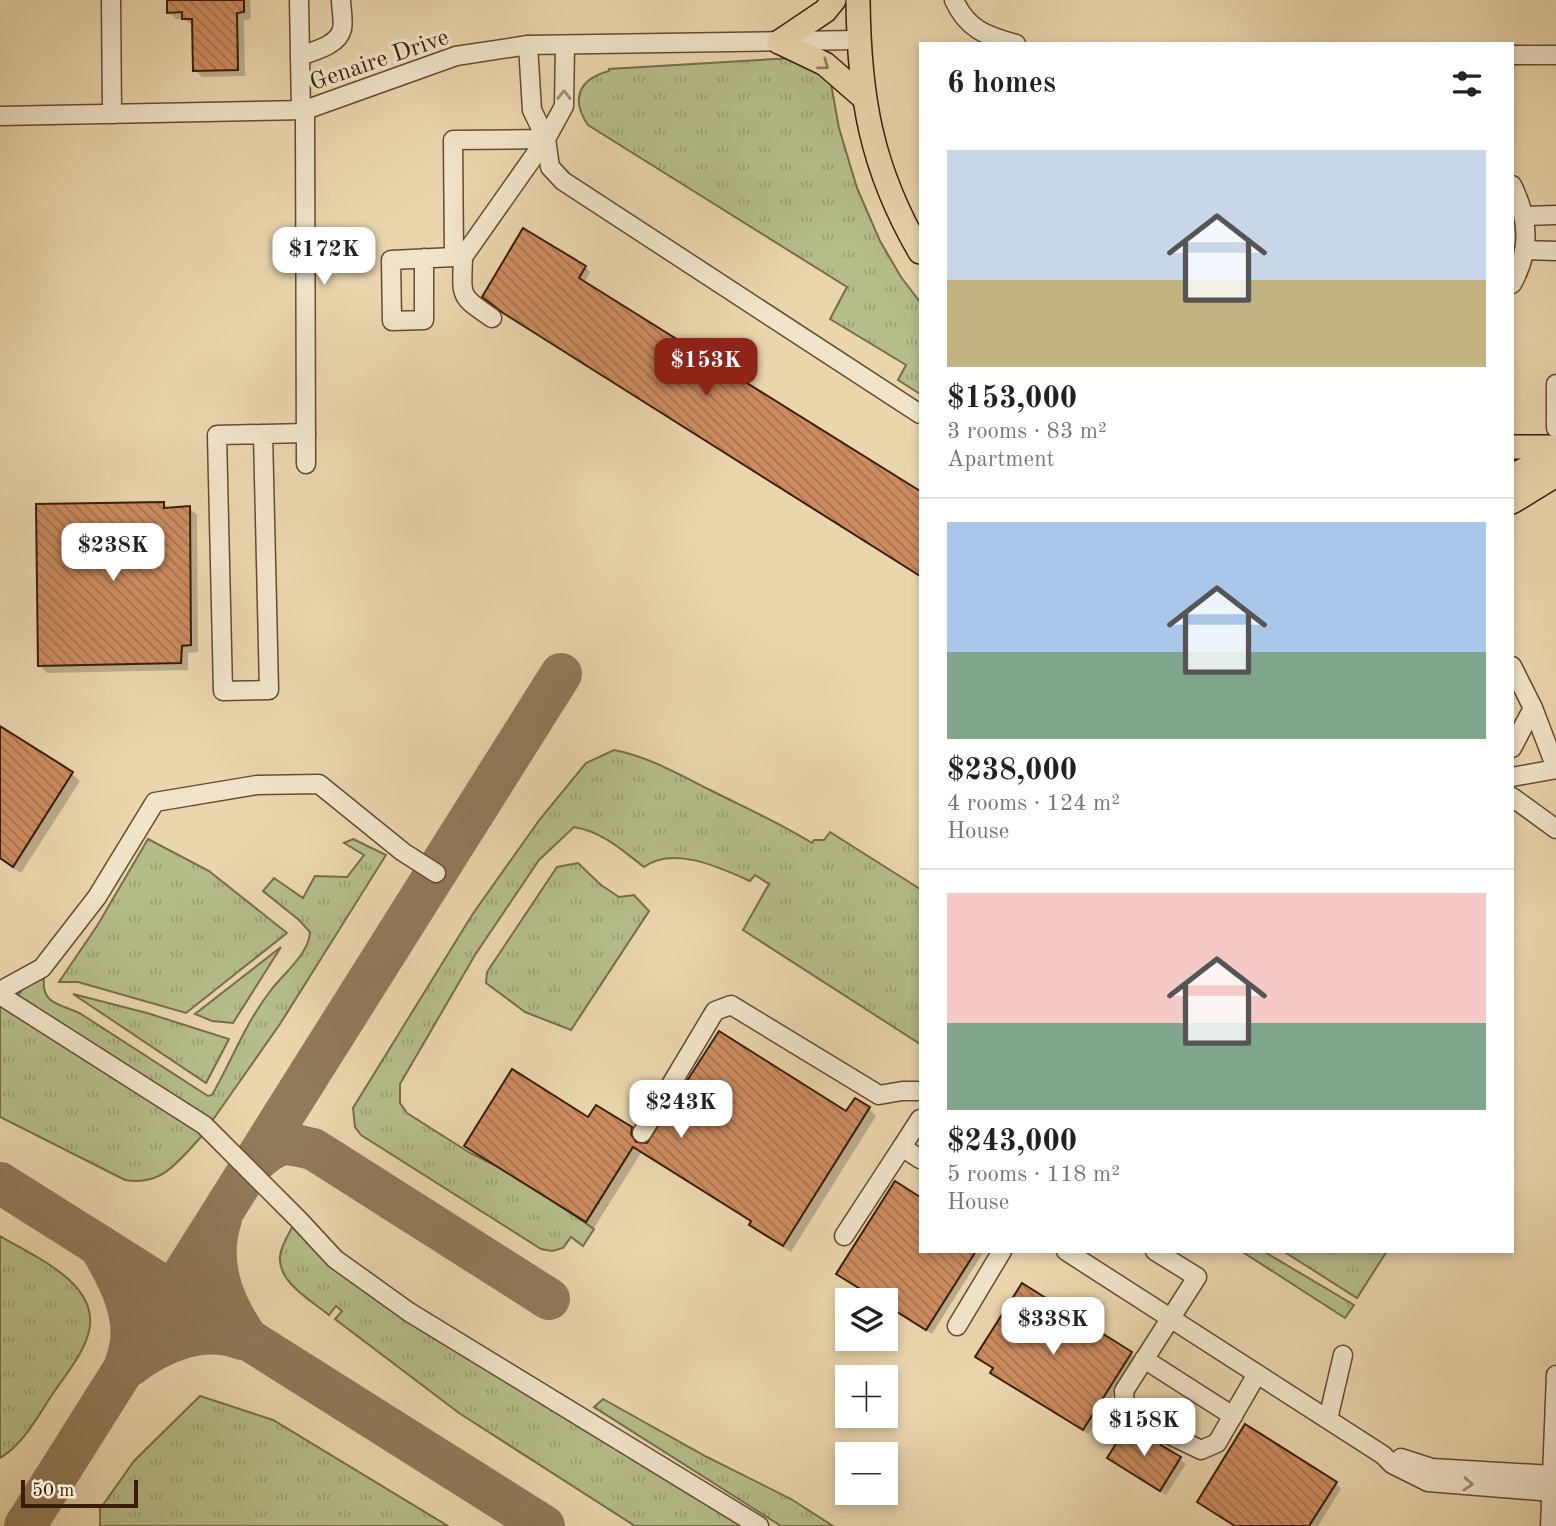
<!DOCTYPE html>
<html lang="en">
<head>
<meta charset="utf-8">
<style>
  :root { --surface:#fff; --page:#f2f2f2; --text:#202124; --muted:#757577; --line:#e0e0e0; --accent:#8f2418 }
  body { margin:0; font-family:"Old Standard TT",serif; background:var(--page); color:var(--text); height:100vh; display:flex; flex-direction:column; font-size:26px; white-space:nowrap }
  * { box-sizing:border-box; margin:0 }
  p { font-size:23px; color:var(--muted) }
  .icon { flex:none; width:38px; height:38px; fill:none; stroke:currentColor; stroke-width:2; stroke-linecap:round; stroke-linejoin:round }
  .map { position:relative; flex:1; overflow:hidden }
  .sheet { position:absolute; left:919px; top:42px; width:595px; height:1211px; display:flex; flex-direction:column; background:var(--surface); border-radius:0px; box-shadow:0 4px 10px #0003 }
  .sheet>* { flex:none }
  .fabs { position:absolute; left:835px; top:1288px; display:grid; gap:14px }
  .fabs a { display:grid; place-items:center; width:63px; height:63px; border-radius:0px; background:var(--surface); box-shadow:0 4px 10px #0003; font-size:35px }
  .scale { position:absolute; left:21px; bottom:18px; width:117px; box-sizing:border-box; padding-left:7px; border:4px solid #381e07; border-top:0; font-size:19px; line-height:24px; white-space:nowrap; color:#381e07; -webkit-text-stroke:5px #f1e4ca; paint-order:stroke }
  .price { position:absolute; translate:-50% -60px; padding:0 16px; border-radius:14px; background:#fff; color:#222; font-size:23px; line-height:46px; filter:drop-shadow(0 2px 4px #0008) }
  .price::after { content:''; position:absolute; left:50%; top:42px; width:21px; height:16px; margin-left:-10px; background:inherit; clip-path:polygon(0 0,100% 0,50% 100%) }
  .price.on { background:var(--accent); color:#fff }
  ul { padding:0; list-style:none }
  li { display:grid; align-content:center; gap:14px; height:371px; padding:0 28px }
  li+li { border-top:2px solid var(--line) }
  li span { display:grid; place-items:center; height:217px; border-radius:0px; color:#555 }
  li>.icon { margin-inline-start:auto }
  span .icon { width:126px; height:126px; fill:#fffc; stroke-width:1 }
  li b { font-size:30px }
  h2 { display:flex; justify-content:space-between; align-items:center; height:84px; padding:0 28px; font-size:30px }
  .map>svg:first-child { display:block }
  .grass { fill:url(#grass-tufts); stroke:#766e49; stroke-width:2 }
  .shadow { fill:#0003 }
  .lines { fill:none; stroke-linecap:round; stroke-linejoin:round }
  .taxiway { stroke:#917a5a; stroke-width:42 }
  .building { fill:url(#building-back-hatch); stroke:#381e07; stroke-width:2 }
  .minor-casing { stroke:#644c30; stroke-width:21 }
  .major-casing { stroke:#381e07; stroke-width:26 }
  .minor { stroke:#f1e4ca; stroke-width:18 }
  .major { stroke:#ead5ad; stroke-width:23 }
  .oneway { stroke:#917a5a }
  .oneway2 { stroke:#9e8b72 }
  .labels { text-anchor:middle; stroke-width:7; stroke-linejoin:round; paint-order:stroke }
  .street-label { font-size:24px; fill:#381e07; stroke:#f1e4ca }
</style>
</head>
<body>
<div class="map">
<svg width="1556" height="1526" viewBox="0 0 1556 1526">
  <defs>
    <pattern id="grass-tufts" width="24" height="20" patternUnits="userSpaceOnUse" patternTransform="scale(1.75)"><rect width="24" height="20" fill="#b5bd8b"/><path d="M3 7l-1-3M5 7V3M7 7l1-3M15 17l-1-3M17 17v-4M19 17l1-3" fill="none" stroke="#9ca276"/></pattern>
    <pattern id="building-back-hatch" width="6" height="6" patternUnits="userSpaceOnUse" patternTransform="scale(1.75)"><rect width="6" height="6" fill="#cc8c60"/><path d="M-1 5l2 2M0 0l6 6M5-1l2 2" fill="none" stroke="#a7724d"/></pattern>
  </defs>
  <rect width="100%" height="100%" fill="#ead5ad"/>
  <filter id="stains"><feTurbulence type="fractalNoise" baseFrequency=".00286" numOctaves="4"/><feColorMatrix values="0 0 0 0 .2 0 0 0 0 .09 0 0 0 0 .02 0 0 0 .5 -.17"/></filter>
  <radialGradient id="worn" r=".72"><stop offset=".6" stop-color="#630" stop-opacity="0"/><stop offset="1" stop-color="#630" stop-opacity=".3"/></radialGradient>
  <g class="grass">
    <path d="M793,58L812,67L831,84L839,128L857,188L880,241L901,277L920,302V394L898,380L906,365L830,319L847,287L588,125C570,99 579,79 609,71V69Z"/>
    <path d="M614,750C647,756 680,775 710,790C744,807 780,823 812,843L814,840H824L830,832L920,889V1044L743,930L769,884L755,875L750,881C721,868 673,845 644,867C622,850 603,832 574,827L539,860L475,955L400,1084V1103L407,1113L470,1153L516,1176L594,1229L583,1246L571,1237L563,1248L552,1251L541,1249L361,1135L355,1127L353,1108L472,915L540,819L586,763Z"/>
    <polygon points="148,839 209,871 287,933 186,1013 78,982 59,982 97,926"/>
    <path d="M353,839L386,855L280,1024L212,1121L17,996L29,982L44,979C41,1005 62,1004 81,1014L208,1096L212,1095C232,1060 246,1022 271,990C284,973 309,954 310,932L299,920L263,891L274,878L303,898L315,876L347,877L364,855L344,843Z"/>
    <polygon points="578,863 601,885 619,897 634,895 649,911 571,1030 525,1012 486,983 487,972 557,867"/>
    <polygon points="281,947 233,1023 212,1021 195,1014"/>
    <polygon points="73,994 147,1013 229,1039 206,1083"/>
    <path d="M0,1003L204,1134C179,1159 164,1187 125,1180L0,1117Z"/>
    <path d="M293,1226L747,1526H635L459,1413L335,1319L342,1311L336,1306L329,1315C312,1301 277,1282 280,1256C281,1246 288,1235 293,1226Z"/>
    <path d="M0,1236C33,1256 100,1283 89,1331C84,1353 67,1373 54,1392C39,1414 24,1444 0,1458Z"/>
    <polygon points="1241,1251 1263,1251 1354,1305 1345,1318"/>
    <polygon points="1283,1251 1387,1251 1357,1298"/>
    <polygon points="200,1396 273,1420 448,1526 100,1526 100,1509 134,1461"/>
    <polygon points="603,1399 707,1457 791,1499 833,1526 781,1526 594,1407"/>
  </g>
  <g class="shadow">
    <polygon points="169,0 250,0 251,19 244,20 245,76 202,77 195,70 194,26 184,19 176,19 169,12"/>
    <polygon points="585,267 590,272 584,283 920,493 920,576 511,318 489,302"/>
    <polygon points="164,504 169,510 189,508 197,515 198,652 188,653 188,670 47,673 39,665"/>
    <polygon points="0,728 72,774 80,781 21,873 0,859"/>
    <polygon points="869,1109 876,1116 791,1252 759,1232 751,1225 752,1223 641,1153 594,1228 474,1153 466,1145 589,1120 631,1129 639,1137 639,1145"/>
    <polygon points="896,1184 920,1199 920,1251 984,1251 932,1334 886,1305 886,1300 877,1300 838,1274"/>
    <polygon points="1131,1353 1136,1359 1088,1434 998,1378 994,1369 978,1357"/>
    <polygon points="1157,1439 1165,1449 1186,1464 1166,1495 1109,1458"/>
    <polygon points="1336,1483 1341,1489 1318,1526 1234,1526 1199,1502"/>
  </g>
  <g class="lines">
    <g class="taxiway">
      <path d="M257,1160C281,1140 285,1143 313,1149L549,1299"/>
      <polyline points="0,1183 544,1526"/>
      <path d="M221,1219C207,1262 222,1302 247,1338"/>
      <path d="M99,1245C120,1280 142,1321 126,1362"/>
      <path d="M128,1367C160,1342 202,1324 242,1339"/>
      <polyline points="25,1526 561,674"/>
    </g>
  </g>
  <g class="building">
    <polygon points="167,0 244,0 244,12 237,13 238,70 193,71 192,19 182,19 182,12 167,13"/>
    <polygon points="523,228 586,266 579,278 920,491 920,576 503,313 482,297"/>
    <polygon points="164,502 164,508 190,506 191,645 182,646 181,663 38,666 36,504"/>
    <polygon points="0,726 73,772 13,867 0,858"/>
    <polygon points="719,1031 846,1111 855,1098 870,1107 783,1246 749,1225 751,1221 633,1147 586,1222 464,1146 512,1069 588,1117 596,1105 632,1127 631,1134 636,1142 647,1143"/>
    <polygon points="895,1181 920,1197 920,1251 976,1251 926,1330 886,1305 886,1300 878,1300 836,1274"/>
    <polygon points="1022,1283 1132,1352 1083,1430 990,1373 993,1368 975,1357"/>
    <polygon points="1245,1424 1337,1482 1309,1526 1235,1526 1197,1502"/>
    <polygon points="1128,1425 1149,1437 1157,1437 1161,1445 1181,1457 1160,1491 1107,1458"/>
  </g>
  <g class="lines">
    <defs>
      <g id="minor">
        <polyline points="111,0 112,114"/>
        <polyline points="299,0 301,111"/>
        <path d="M954,0C967,29 986,36 1016,44"/>
        <polyline points="528,45 532,110 546,139"/>
        <polyline points="1512,55 1556,55"/>
        <path d="M300,56C313,51 338,46 342,29C344,21 341,8 341,0"/>
        <polyline points="305,110 306,464"/>
        <polyline points="0,116 305,110 456,56 528,45 858,40"/>
        <path d="M1512,185C1529,219 1531,250 1512,284"/>
        <polyline points="1524,216 1556,215"/>
        <polyline points="1524,250 1556,251"/>
        <polyline points="454,257 463,257 546,139 564,106 565,45"/>
        <path d="M463,257C462,297 458,295 492,318"/>
        <polyline points="424,258 424,320 392,321 391,260 454,257 453,140 546,139 550,167 563,181 920,414"/>
        <polyline points="1556,384 1556,428"/>
        <polyline points="263,434 269,690 223,691 217,435 306,433"/>
        <polyline points="1512,666 1533,708 1556,768"/>
        <polyline points="1512,748 1533,708"/>
        <polyline points="1512,777 1556,769"/>
        <polyline points="1512,797 1556,829"/>
        <polyline points="0,991 42,968 97,897 155,802 257,785 319,784 403,852 436,873"/>
        <polyline points="0,995 204,1125 298,1219 335,1259 409,1312 759,1526"/>
        <polyline points="642,1133 715,1011 731,1005 879,1095 902,1091 920,1091"/>
        <polyline points="902,1147 920,1119"/>
        <polyline points="844,1236 902,1147 920,1159"/>
        <polyline points="1066,1251 1383,1455 1392,1464 1428,1482 1552,1492"/>
        <polyline points="1155,1251 1197,1277 1124,1391 1125,1408 1155,1426"/>
        <polyline points="957,1326 1002,1251"/>
        <polyline points="1144,1359 1233,1416"/>
        <polyline points="1328,1419 1343,1355"/>
        <polyline points="1168,1434 1201,1450 1217,1443 1257,1374"/>
        <polyline points="1401,1458 1432,1468 1552,1475"/>
        <polyline points="1550,1526 1556,1375"/>
      </g>
      <g id="major">
        <path d="M858,0C859,97 871,168 920,252"/>
        <polyline points="779,42 825,64 864,98"/>
        <polyline points="779,42 825,11 834,0"/>
        <polyline points="1512,447 1556,447"/>
        <polyline points="1512,476 1556,453"/>
        <polyline points="1512,502 1556,475"/>
      </g>
    </defs>
    <use href="#minor" class="minor-casing"/>
    <use href="#major" class="major-casing"/>
    <use href="#minor" class="minor"/>
    <use href="#major" class="major"/>
  </g>
  <defs><path id="oneway-chevron" d="M-2-3.5L2.5 0L-2 3.5" fill="none" stroke-width="1.6" stroke-linecap="round" stroke-linejoin="round" transform="scale(1.75)"/></defs>
  <use class="oneway" href="#oneway-chevron" transform="translate(824 65) rotate(36)"/>
  <g class="oneway2">
    <use href="#oneway-chevron" transform="translate(564 95) rotate(-89)"/>
    <use href="#oneway-chevron" transform="translate(1468 1484) rotate(4)"/>
  </g>
  <g class="labels">
    <g class="street-label">
      <text transform="translate(379 59) rotate(-19)" y="8">Genaire Drive</text>
    </g>
  </g>
  <rect width="100%" height="100%" filter="url(#stains)"/>
  <rect width="100%" height="100%" fill="url(#worn)"/>
</svg>
<div class="fabs">
<a><svg class="icon" aria-label="layers" viewBox="0 0 24 24"><path d="M12 4l9 5-9 5-9-5zM3 14l9 5 9-5"/></svg></a>
<a>+</a>
<a>−</a>
</div>
<div class="scale">50 m</div>
<b class="price" style="left:324px;top:287px">$172K</b>
<b class="price on" style="left:706px;top:398px">$153K</b>
<b class="price" style="left:113px;top:583px">$238K</b>
<b class="price" style="left:681px;top:1140px">$243K</b>
<b class="price" style="left:1053px;top:1357px">$338K</b>
<b class="price" style="left:1144px;top:1458px">$158K</b>
<section class="sheet">
<h2>6 homes<svg class="icon" aria-label="filters" viewBox="0 0 24 24"><path d="M4 7h16M4 17h16"/><circle cx="9" cy="7" r="2"/><circle cx="15" cy="17" r="2"/></svg></h2>
<ul>
<li><span style="background:linear-gradient(#c9d6e8 60%,#c2b280 0)"><svg class="icon" aria-label="home" viewBox="0 0 24 24"><path d="M3 11l9-7 9 7M6 9v11h12V9"/></svg></span><div><b>$153,000</b><p>3 rooms · 83 m²</p><p>Apartment</p></div></li>
<li><span style="background:linear-gradient(#a9c7e8 60%,#7fa58c 0)"><svg class="icon" aria-label="home" viewBox="0 0 24 24"><path d="M3 11l9-7 9 7M6 9v11h12V9"/></svg></span><div><b>$238,000</b><p>4 rooms · 124 m²</p><p>House</p></div></li>
<li><span style="background:linear-gradient(#f6c9c9 60%,#7fa58c 0)"><svg class="icon" aria-label="home" viewBox="0 0 24 24"><path d="M3 11l9-7 9 7M6 9v11h12V9"/></svg></span><div><b>$243,000</b><p>5 rooms · 118 m²</p><p>House</p></div></li>
</ul>
</section>
</div>
</body>
</html>
